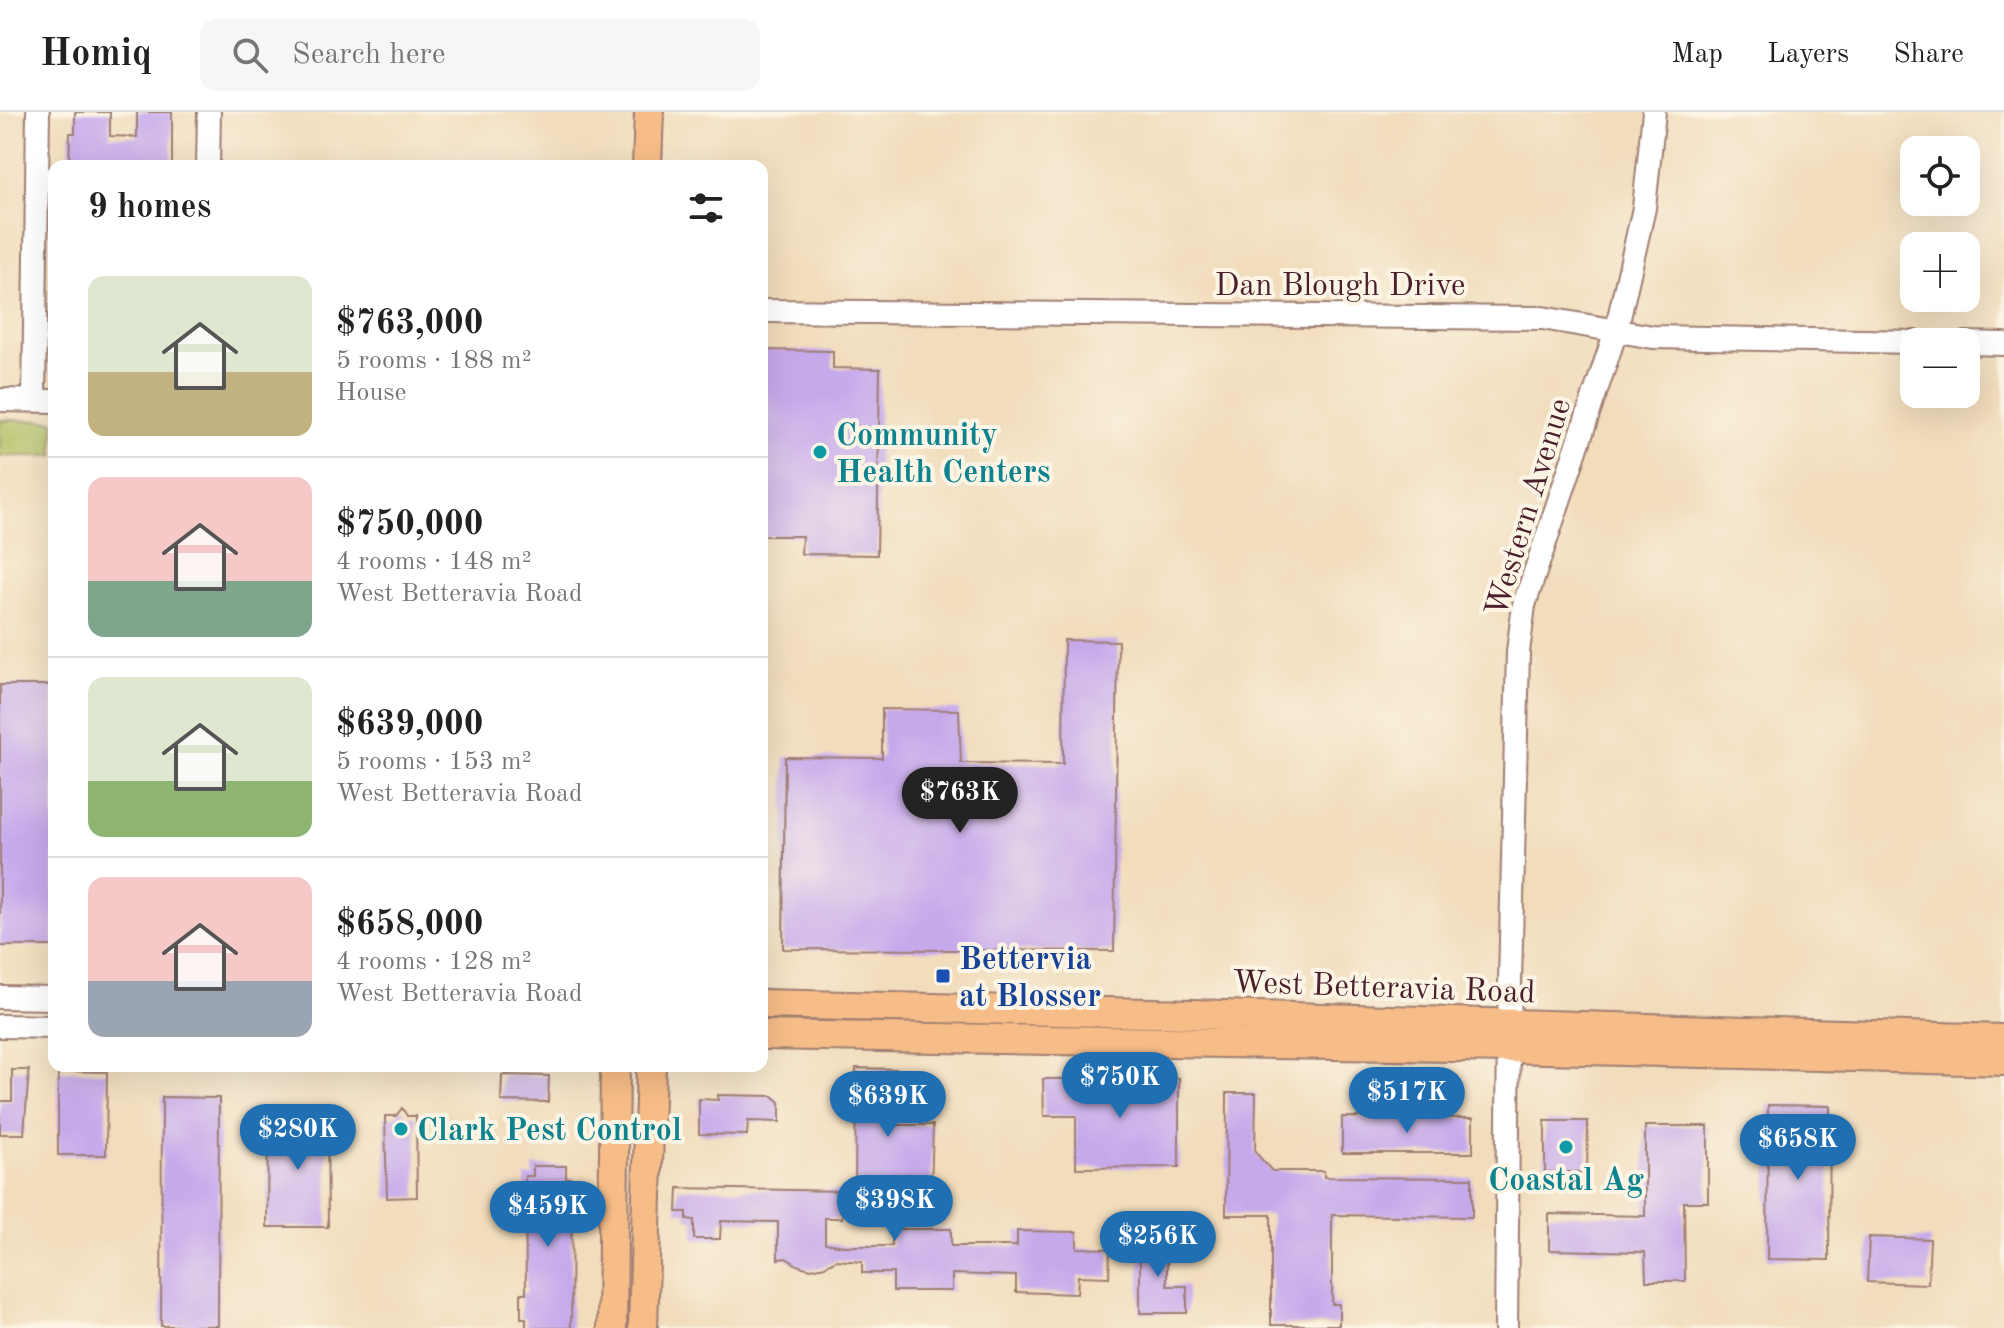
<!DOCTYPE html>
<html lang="en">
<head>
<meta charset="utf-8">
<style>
  :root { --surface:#fff; --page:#f6f6f6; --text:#222; --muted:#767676; --line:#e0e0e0; --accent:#1f6fb2 }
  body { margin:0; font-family:"Old Standard TT",serif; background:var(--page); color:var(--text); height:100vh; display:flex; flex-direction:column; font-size:30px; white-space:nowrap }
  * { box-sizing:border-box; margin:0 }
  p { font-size:26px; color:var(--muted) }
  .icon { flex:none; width:44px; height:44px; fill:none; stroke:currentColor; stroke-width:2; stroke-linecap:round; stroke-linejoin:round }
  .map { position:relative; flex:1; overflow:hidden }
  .panel { position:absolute; left:48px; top:48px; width:720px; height:912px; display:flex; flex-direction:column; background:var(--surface); border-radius:16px; box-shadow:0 8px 32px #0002 }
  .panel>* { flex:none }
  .tools { position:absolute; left:1900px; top:24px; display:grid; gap:16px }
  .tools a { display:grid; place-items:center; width:80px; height:80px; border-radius:16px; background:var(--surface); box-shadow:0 8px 32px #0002; font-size:40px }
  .price { position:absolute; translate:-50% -68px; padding:0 18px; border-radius:28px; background:var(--accent); color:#fff; font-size:26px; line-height:52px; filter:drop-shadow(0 2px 4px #0008) }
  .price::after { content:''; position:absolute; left:50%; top:48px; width:24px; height:18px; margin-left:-12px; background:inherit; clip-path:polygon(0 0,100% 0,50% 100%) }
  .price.current { background:#222; color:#fff }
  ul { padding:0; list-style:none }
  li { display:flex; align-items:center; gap:24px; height:200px; padding:0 40px }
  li+li { border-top:2px solid var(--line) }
  li span { display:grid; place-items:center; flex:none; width:224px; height:160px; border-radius:16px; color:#555 }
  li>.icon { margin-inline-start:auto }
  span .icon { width:96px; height:96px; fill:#fffc; stroke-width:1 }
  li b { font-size:34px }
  h2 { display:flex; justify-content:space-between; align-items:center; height:96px; padding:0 40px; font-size:34px }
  header { display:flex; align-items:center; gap:48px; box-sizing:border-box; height:112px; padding:0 40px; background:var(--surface); border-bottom:2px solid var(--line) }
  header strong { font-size:38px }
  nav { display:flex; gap:44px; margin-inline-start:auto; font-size:28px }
  .search { width:560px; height:72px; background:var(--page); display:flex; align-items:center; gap:20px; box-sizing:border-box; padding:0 28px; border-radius:16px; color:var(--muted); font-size:30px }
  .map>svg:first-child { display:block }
  .green { fill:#afbd60; stroke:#7c6e46; stroke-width:2 }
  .building { fill:#c6a9eb }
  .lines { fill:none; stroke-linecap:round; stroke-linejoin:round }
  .minor-casing { stroke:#9e7e73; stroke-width:26 }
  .major-casing { stroke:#9e7e73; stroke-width:32 }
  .minor { stroke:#fff; stroke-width:22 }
  .major { stroke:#f7bd88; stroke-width:28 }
  .culture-dot { fill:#0f9aa8; stroke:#fcf5e5; stroke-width:3 }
  .transit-dot { fill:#1a4fb4; stroke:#fcf5e5; stroke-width:3 }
  .labels { text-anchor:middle; stroke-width:8; stroke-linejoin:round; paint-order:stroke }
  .street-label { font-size:32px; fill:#4a1f2b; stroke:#fcf5e5 }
  .culture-label { font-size:32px; font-weight:bold; fill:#0d838f; stroke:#fcf5e5; text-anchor:start }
  .transit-label { font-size:32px; font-weight:bold; fill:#164399; stroke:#fcf5e5; text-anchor:start }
</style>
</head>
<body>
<header>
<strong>Homiq</strong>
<div class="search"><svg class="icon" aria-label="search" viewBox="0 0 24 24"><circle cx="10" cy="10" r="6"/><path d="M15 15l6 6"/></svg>Search here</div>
<nav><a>Map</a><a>Layers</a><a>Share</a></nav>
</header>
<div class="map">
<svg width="2004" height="1216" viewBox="0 0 2004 1216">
  <rect width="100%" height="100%" fill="#fcf5e5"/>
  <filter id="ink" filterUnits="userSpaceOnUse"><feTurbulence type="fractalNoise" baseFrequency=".0125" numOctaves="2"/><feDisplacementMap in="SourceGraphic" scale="16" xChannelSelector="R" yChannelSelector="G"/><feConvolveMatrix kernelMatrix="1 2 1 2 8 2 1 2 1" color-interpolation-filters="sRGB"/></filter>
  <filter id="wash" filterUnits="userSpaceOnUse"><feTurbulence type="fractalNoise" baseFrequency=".006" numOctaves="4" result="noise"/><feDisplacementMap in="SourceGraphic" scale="32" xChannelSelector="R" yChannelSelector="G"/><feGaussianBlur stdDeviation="1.8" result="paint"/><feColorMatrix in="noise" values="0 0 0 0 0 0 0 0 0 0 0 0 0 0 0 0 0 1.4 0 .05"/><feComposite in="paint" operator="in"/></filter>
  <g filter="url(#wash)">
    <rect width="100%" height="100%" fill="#f1dcbb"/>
    <polygon class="green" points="0,308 54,309 54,344 0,344"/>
    <g id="blocks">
      <g class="building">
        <polygon points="75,0 110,0 110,24 137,25 137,0 172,0 172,54 69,54 70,21 75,21"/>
        <polygon points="762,238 833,239 833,256 880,257 877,443 801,442 802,424 762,424"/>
        <polygon points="1064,528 1118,529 1114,839 783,837 785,645 882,646 882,597 959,598 961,651 1063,652"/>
        <rect x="0" y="573" width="54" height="261"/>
        <polygon points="856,956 896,957 896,1013 933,1013 931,1080 855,1079"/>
        <polygon points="12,958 29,958 24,1022 0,1022 0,989 12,989"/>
        <polygon points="58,959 107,960 106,1043 58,1043"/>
        <polygon points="502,963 549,964 548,990 501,989"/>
        <polygon points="1179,966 1179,1055 1076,1056 1076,1004 1044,1004 1043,967"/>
        <polygon points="1227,981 1256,981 1255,1040 1272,1059 1324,1059 1324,1065 1472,1066 1472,1105 1332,1103 1332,1192 1339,1192 1339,1213 1271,1213 1271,1103 1226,1103"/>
        <polygon points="718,983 773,984 780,990 780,1010 748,1009 747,1023 699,1022 699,987 718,988"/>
        <polygon points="162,985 219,986 218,1214 161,1214"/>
        <polygon points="1768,993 1830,994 1829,1148 1767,1147"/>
        <polygon points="402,996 407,1004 416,1004 417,1085 387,1086 385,1004 396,1004"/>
        <polygon points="268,1004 327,1004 328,1115 267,1115"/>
        <polygon points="1342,1005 1473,1006 1473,1041 1342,1041"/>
        <polygon points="1545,1009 1588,1009 1587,1060 1545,1060"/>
        <polygon points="1645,1014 1708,1014 1708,1090 1684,1090 1685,1169 1646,1169 1645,1140 1549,1138 1549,1102 1645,1104"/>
        <polygon points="533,1054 566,1054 566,1066 572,1066 571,1216 526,1216 526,1206 521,1206 521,1181 526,1181 525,1064 533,1064"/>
        <polygon points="678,1076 843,1079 842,1106 825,1106 825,1131 844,1134 892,1134 892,1117 951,1117 951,1134 1017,1134 1017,1119 1077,1120 1077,1136 1110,1137 1109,1165 1078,1164 1077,1182 1016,1180 1016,1164 952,1162 952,1179 893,1179 893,1161 862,1161 862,1150 836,1148 825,1154 811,1157 799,1154 786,1146 778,1147 778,1110 721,1109 720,1127 694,1127 694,1108 687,1107 687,1100 677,1100"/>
        <polygon points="1140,1122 1167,1122 1167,1174 1187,1174 1187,1201 1140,1201"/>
        <polygon points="1869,1125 1930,1127 1928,1172 1867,1170"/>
      </g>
    </g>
  </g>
  <g filter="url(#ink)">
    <use href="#blocks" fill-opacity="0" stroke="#9e7e73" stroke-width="2"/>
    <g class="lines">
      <defs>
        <g id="minor">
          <polyline points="208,54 209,0"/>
          <polyline points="762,199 1542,206 1653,225 1915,230"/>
          <polyline points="1966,231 2004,232"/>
          <polyline points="0,288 54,289"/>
          <polyline points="34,288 38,0"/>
          <polyline points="0,885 54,886"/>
          <polyline points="0,914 54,915"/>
          <polyline points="1506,1216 1509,912 1518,540 1524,493 1616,219 1644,96 1654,0"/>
        </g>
        <g id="major">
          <polyline points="647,54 649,0"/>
          <polyline points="762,892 1194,902 2004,927"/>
          <polyline points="762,923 1509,936 2004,949"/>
          <polyline points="612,1216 615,954"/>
          <polyline points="643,1216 651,954"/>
        </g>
      </defs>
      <use href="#minor" class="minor-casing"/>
      <use href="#major" class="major-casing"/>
      <use href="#minor" class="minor"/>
      <use href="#major" class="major"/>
    </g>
  </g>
  <g class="culture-dot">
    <circle cx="820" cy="340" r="8"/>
    <circle cx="401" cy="1017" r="8"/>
    <circle cx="1566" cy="1035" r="8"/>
  </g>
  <rect class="transit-dot" x="935" y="856" width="16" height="16" rx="4"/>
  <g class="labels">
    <g class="street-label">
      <text x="1340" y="183">Dan Blough Drive</text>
      <text transform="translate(1527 395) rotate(-73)" y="11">Western Avenue</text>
      <text transform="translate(1384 874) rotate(2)" y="11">West Betteravia Road</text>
    </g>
    <g class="culture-label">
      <text x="836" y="333">Community<tspan x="836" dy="37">Health Centers</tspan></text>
      <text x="417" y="1028">Clark Pest Control</text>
      <text x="1566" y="1078" text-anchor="middle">Coastal Ag</text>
    </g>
    <g class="transit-label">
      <text x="959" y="857">Bettervia<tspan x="959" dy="37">at Blosser</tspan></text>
    </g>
  </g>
</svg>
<div class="tools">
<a><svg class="icon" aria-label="locate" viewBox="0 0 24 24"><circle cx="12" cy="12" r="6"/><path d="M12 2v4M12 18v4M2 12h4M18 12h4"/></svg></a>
<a>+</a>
<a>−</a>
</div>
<b class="price current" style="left:960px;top:723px">$763K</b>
<b class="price" style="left:1120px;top:1008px">$750K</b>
<b class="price" style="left:1407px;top:1023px">$517K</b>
<b class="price" style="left:888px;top:1027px">$639K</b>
<b class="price" style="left:298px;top:1060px">$280K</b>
<b class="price" style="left:1798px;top:1070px">$658K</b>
<b class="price" style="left:895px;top:1131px">$398K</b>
<b class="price" style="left:548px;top:1137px">$459K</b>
<b class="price" style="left:1158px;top:1167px">$256K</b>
<section class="panel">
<h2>9 homes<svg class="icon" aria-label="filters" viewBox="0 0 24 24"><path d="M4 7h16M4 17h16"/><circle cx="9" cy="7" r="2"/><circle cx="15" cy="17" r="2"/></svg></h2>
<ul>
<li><span style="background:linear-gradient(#dfe7d0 60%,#c2b280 0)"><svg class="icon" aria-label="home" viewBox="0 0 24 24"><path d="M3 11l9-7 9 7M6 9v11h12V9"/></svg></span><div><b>$763,000</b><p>5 rooms · 188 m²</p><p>House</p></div></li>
<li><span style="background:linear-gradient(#f6c9c9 65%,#7fa58c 0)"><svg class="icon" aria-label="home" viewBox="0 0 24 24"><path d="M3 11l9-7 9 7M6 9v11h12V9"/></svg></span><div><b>$750,000</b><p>4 rooms · 148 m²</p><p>West Betteravia Road</p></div></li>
<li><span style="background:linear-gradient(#dfe7d0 65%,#8fb573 0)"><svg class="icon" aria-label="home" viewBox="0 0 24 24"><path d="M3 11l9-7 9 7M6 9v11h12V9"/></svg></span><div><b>$639,000</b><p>5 rooms · 153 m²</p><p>West Betteravia Road</p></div></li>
<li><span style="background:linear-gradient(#f6c9c9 65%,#9aa5b1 0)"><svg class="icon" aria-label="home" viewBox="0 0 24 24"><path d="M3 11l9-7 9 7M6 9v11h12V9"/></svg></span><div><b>$658,000</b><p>4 rooms · 128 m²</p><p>West Betteravia Road</p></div></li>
</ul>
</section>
</div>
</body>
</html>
